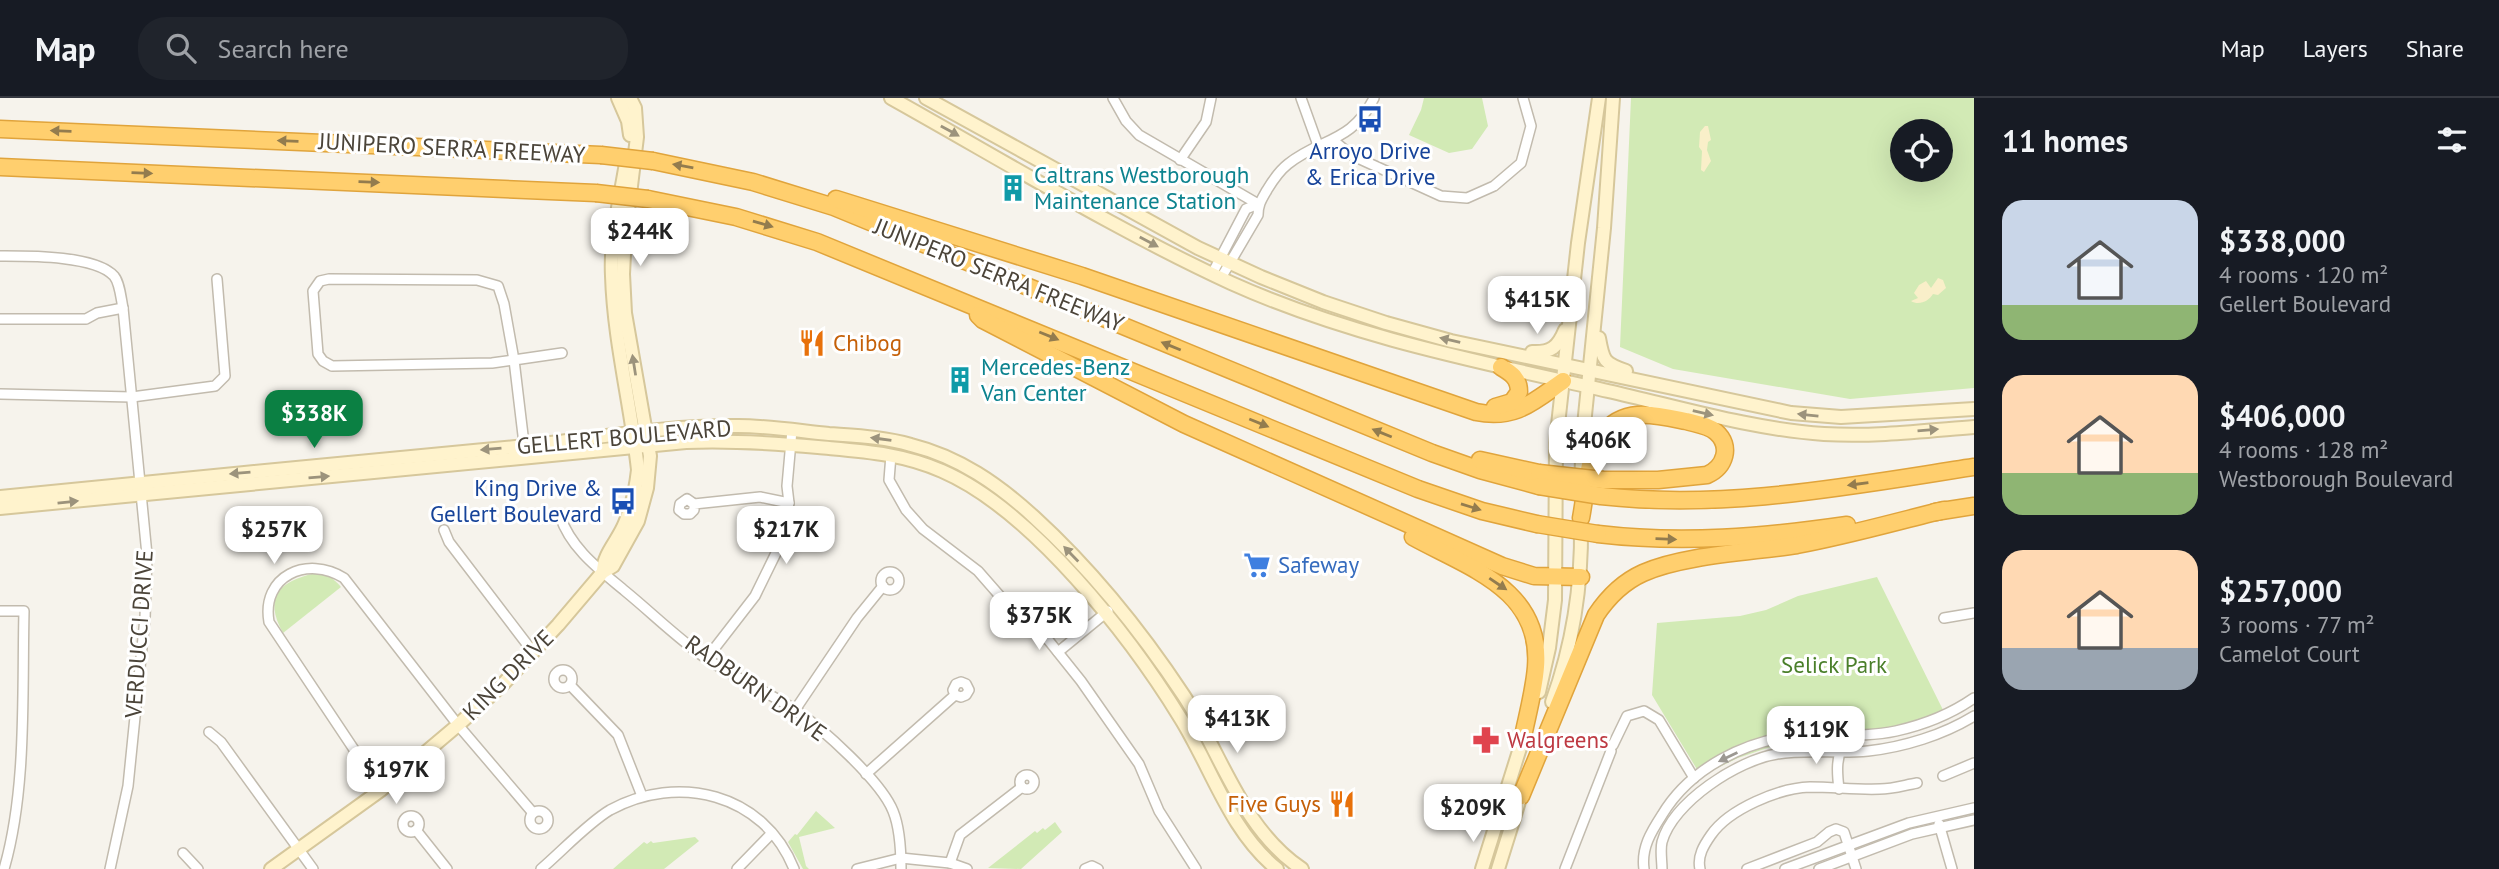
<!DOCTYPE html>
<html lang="en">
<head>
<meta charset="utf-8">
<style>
  :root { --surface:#171b24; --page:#20242c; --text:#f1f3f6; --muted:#9ea1a6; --line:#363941; --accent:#0b8043 }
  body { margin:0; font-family:"PT Sans",sans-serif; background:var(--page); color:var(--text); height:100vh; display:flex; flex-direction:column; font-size:26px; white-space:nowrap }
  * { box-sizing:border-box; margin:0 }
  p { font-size:23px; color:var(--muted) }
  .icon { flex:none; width:38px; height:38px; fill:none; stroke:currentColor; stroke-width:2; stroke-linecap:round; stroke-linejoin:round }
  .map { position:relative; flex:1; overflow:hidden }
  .details { display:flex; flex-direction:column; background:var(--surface); width:525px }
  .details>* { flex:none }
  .controls { position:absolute; left:1890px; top:21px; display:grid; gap:14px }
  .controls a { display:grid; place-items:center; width:63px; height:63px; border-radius:50%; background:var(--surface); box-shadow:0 7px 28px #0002; font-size:35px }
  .price { position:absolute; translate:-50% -60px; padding:0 16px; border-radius:14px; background:#fff; color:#222; font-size:23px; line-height:46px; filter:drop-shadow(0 2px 4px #0008) }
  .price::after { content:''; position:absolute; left:50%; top:42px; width:21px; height:16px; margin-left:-10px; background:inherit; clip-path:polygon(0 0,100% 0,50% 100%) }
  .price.on { background:var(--accent); color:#fff }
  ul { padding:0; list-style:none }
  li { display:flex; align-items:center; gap:21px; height:175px; padding:0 28px }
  li span { display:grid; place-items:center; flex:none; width:196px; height:140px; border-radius:21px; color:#555 }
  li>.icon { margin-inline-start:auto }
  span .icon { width:84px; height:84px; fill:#fffc; stroke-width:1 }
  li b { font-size:30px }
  h2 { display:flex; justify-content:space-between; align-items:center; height:84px; padding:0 28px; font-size:30px }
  header { display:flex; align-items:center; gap:42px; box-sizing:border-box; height:98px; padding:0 35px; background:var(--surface); border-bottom:2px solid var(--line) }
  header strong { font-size:33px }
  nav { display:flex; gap:38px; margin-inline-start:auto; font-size:24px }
  .search { width:490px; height:63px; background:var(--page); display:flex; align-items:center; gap:18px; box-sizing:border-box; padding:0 24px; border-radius:28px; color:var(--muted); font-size:26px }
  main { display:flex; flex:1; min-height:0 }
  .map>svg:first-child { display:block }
  .green { fill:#d2eab5; fill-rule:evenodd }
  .sand { fill:#f9efc9 }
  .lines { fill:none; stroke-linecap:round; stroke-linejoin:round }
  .street-casing { stroke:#c2bbae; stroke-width:12 }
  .secondary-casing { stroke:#d6c79b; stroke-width:16 }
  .highway-casing { stroke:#e0a43c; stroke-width:19 }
  .street { stroke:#fff; stroke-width:9 }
  .secondary { stroke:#fff3cd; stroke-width:12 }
  .highway { stroke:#ffcf6e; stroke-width:16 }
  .highway-bridge-casing { stroke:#e0a43c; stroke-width:19; stroke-linecap:butt }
  .highway-bridge { stroke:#ffcf6e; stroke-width:16 }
  .oneway { fill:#937c4e }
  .oneway2 { fill:#9c937c }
  .oneway3 { fill:#9c9892 }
  .labels { text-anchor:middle; stroke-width:6; stroke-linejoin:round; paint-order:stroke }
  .street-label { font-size:23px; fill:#4b4439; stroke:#fff }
  .transit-label { font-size:23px; fill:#164399; stroke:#fff }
  .culture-label { font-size:23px; fill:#0d838f; stroke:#fff; text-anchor:start }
  .food-label { font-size:23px; fill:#c56008; stroke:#fff; text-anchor:start }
  .shop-label { font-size:23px; fill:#366cbe; stroke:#fff; text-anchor:start }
  .park-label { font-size:23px; fill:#4a7f2a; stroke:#fff }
  .health-label { font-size:23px; fill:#be3a42; stroke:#fff; text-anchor:start }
</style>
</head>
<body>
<header>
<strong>Map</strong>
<div class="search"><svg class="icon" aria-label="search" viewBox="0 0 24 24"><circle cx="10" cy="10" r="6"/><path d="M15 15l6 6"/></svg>Search here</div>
<nav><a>Map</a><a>Layers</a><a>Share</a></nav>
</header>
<main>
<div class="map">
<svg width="1974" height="771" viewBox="0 0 1974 771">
  <rect width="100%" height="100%" fill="#f6f3ec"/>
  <g class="green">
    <polygon points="1424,0 1482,0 1488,28 1472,51 1449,55 1409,37 1421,12"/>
    <path d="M1631,0H1974V290L1850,301L1673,271L1620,249ZM1902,33H1941V72H1902Z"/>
    <path d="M316,475C328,476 333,480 341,489L283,535C263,499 279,483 316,475Z"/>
    <polygon points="1877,479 1947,620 1875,640 1802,643 1776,647 1738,660 1701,678 1652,597 1657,525 1740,518 1766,512 1798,498"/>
    <polygon points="816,713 835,730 799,739 806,768 809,771 803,771 788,744 795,736 797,737"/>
    <polygon points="1055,724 1062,734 1021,771 988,770 1035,733 1037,735 1043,730 1045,732"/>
    <polygon points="695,739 699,743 664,771 613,771 644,744 647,746 651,743 653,745"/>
  </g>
  <g class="sand">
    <polygon points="1705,28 1708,28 1711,42 1708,44 1707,52 1711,63 1704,74 1701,72 1702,53 1699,49 1700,34"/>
    <path d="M1938,180L1943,182L1946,190L1938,197L1933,196C1929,203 1919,208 1911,203L1918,200L1914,195L1919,187L1926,183L1931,190Z"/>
  </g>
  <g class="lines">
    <defs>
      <g id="street">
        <polyline points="1113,0 1126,23 1139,37 1258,106"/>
        <polyline points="1301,0 1319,50"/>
        <polyline points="1334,43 1351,57 1441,98 1467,100 1494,88 1521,65 1531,28 1523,0"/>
        <polyline points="1180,62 1206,24 1211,0"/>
        <path d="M0,158C27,158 95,157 114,178C120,185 121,201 123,210L147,457L145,520L128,688L110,771"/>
        <polyline points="1212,176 1246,111 1258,106"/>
        <path d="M1221,180L1258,117C1258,106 1262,101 1267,92C1273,82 1279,73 1288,66C1320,40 1352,45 1374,0"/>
        <polygon points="329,181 477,182 498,188 504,206 514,262 492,265 332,268 323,263 318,256 313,193 320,183"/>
        <polyline points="0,221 86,221 97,215 123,210"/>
        <polyline points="0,296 132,299 215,288 225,278 217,181"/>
        <polyline points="525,354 514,262 562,255"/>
        <polyline points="891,357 889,382 906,412 923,431 978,473 1006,505 1049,543 1081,583 1139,666 1159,713 1196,771"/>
        <polyline points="694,406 694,412 690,416 684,416 679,412 680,406 687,401 694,406 760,399 789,405"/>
        <path d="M560,418C571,451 600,472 625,493C652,515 678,541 707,561C735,580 766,593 794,611C822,630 881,683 893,713C900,730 901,753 901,771"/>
        <polyline points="444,432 449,444 533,554"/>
        <circle cx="890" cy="483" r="9"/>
        <path d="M0,513H24C22,595 27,692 4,771"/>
        <polyline points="1944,520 1974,515"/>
        <polyline points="1058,554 1108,513"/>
        <polyline points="707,560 755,498 777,453 789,405 787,388 792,332"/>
        <circle cx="563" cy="581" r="9"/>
        <polyline points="570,587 618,637 642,698"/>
        <polyline points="795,612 857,520 883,488"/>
        <polyline points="209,634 221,644 313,771"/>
        <polyline points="1613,647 1627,618 1644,613 1659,622 1694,680"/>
        <polyline points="866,676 955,597 961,599 966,597 969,592 966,586 961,584 956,586 953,592 955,597"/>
        <circle cx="1027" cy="684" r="7"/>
        <polyline points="1943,678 1974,665"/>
        <path d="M1839,691C1837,675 1836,661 1843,646L1858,643"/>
        <path d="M381,692L269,524C261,478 307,457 344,480L458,627L533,715"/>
        <circle cx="539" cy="722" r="9"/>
        <circle cx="411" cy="726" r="8"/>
        <polyline points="1939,726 1952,771"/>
        <polyline points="416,732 447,771"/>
        <polyline points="183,755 198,771"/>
        <polyline points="950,765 960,737 1022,689"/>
        <path d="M541,771C561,754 588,725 610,712C677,675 764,695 794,771"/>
        <polyline points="737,771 771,736"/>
        <polyline points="857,771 901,760 950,765 967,771"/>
        <polyline points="1085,771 1092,768 1098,771"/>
        <polyline points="1565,771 1611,653"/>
        <path d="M1644,771C1641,750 1651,734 1662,717C1690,670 1746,642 1800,637C1832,635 1864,640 1896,633C1923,627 1951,616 1974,600"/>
        <path d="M1662,771C1662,763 1660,752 1662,744C1673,704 1738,662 1777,656C1807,651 1838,656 1868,653C1904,649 1943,637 1974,618"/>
        <path d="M1700,771C1697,758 1704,747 1711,737C1729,711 1779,690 1810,689C1834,689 1857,692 1880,691C1893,691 1905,687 1917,685"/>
        <polyline points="1747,771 1817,744 1829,734 1836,731 1844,734 1856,771"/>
        <polyline points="1785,771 1909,725 1974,710"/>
        <polyline points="1819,771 1912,736 1974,722"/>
      </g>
      <g id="secondary">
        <polyline points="618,0 628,23 630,37"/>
        <path d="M891,0C1002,62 1116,132 1231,185C1351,239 1481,264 1608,293C1679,309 1751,331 1824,336C1874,339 1924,333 1974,329"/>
        <polyline points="926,0 1198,150 1261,179 1323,204 1386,225 1451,243 1791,315 1841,319 1974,311"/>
        <path d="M1599,240C1603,263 1604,265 1626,273"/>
        <path d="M1532,254C1551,255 1558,249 1565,232"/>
        <polyline points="1581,387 1583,337 1604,130 1613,0"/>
        <path d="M0,399C168,382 337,366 505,350C582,343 660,327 738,328C768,328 799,333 829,336C856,338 884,339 911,347C959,359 998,386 1034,419C1092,472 1141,533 1184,598C1222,657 1242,731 1302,771"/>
        <path d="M0,410L686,344C731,342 774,345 818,349C861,353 902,355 942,373C1032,412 1130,538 1181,621C1212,671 1230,733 1277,771"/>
        <path d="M603,474C603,456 618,443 625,425C632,408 636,390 638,372C631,307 614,243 612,178C610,141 620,102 626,65"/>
        <polyline points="1539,594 1549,550 1555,502 1556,345 1578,145 1599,0"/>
        <path d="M1552,604C1573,546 1582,489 1581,427"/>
        <polyline points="271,771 381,692 458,627 503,586 558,527 603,474 613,468 638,423 647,390 650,358 625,215 623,176 625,137 637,39 635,10 630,0"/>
        <polyline points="1482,771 1525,634"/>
        <polyline points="1498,771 1523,691"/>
      </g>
      <g id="highway">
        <polyline points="0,31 601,57"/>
        <polyline points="653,63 753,84 834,109 1432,355 1480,372 1539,388"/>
        <polyline points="0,69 596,95"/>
        <polyline points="648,101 736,119 817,144 1418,391 1482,413 1537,426"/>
        <path d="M836,101L1082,178L1476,314C1515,322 1533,304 1563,283"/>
        <polyline points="978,217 983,222 1184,326 1502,468 1534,478 1581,479"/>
        <path d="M1495,309L1512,304L1519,294C1519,280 1511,275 1501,269"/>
        <polyline points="1480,362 1539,375"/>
        <path d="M1601,398C1728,412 1849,388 1974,369"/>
        <polyline points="1935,414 1974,408"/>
        <path d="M1581,420C1586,394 1587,360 1602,337C1623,308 1656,317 1686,323C1696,326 1708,327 1716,334C1732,348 1725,369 1707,377L1658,382H1603"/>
        <path d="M1598,436C1682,446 1764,439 1847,427"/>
        <path d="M1413,439C1469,470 1542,491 1536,569C1534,594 1527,618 1522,643"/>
        <path d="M1521,698L1596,517C1608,499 1623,484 1643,475C1683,457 1752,454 1797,447C1846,438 1895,424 1944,412"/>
      </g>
    </defs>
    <use href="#street" class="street-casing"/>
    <use href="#secondary" class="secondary-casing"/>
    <use href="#highway" class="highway-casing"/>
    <use href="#street" class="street"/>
    <use href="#secondary" class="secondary"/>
    <use href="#highway" class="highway"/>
    <defs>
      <g id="highway-bridge">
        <polyline points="601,57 653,63"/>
        <polyline points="596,95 648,101"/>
        <polyline points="1539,375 1603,382"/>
        <polyline points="1539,388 1601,398"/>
        <polyline points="1537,426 1598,436"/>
      </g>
    </defs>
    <use href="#highway-bridge" class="highway-bridge-casing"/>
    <use href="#highway-bridge" class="highway-bridge"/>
  </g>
  <defs><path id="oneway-solid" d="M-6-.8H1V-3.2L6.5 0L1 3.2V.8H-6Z" transform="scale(1.75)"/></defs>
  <g class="oneway">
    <use href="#oneway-solid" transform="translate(61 33) rotate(-178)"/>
    <use href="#oneway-solid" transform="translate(288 43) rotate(-178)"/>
    <use href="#oneway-solid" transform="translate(683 68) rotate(-170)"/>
    <use href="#oneway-solid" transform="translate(142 75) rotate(2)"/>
    <use href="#oneway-solid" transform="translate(369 84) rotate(2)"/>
    <use href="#oneway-solid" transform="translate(763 126) rotate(16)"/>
    <use href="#oneway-solid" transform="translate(1049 238) rotate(22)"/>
    <use href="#oneway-solid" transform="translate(1171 248) rotate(-158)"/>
    <use href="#oneway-solid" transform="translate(1259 325) rotate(22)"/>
    <use href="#oneway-solid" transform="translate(1382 335) rotate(-158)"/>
    <use href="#oneway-solid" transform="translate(1858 386) rotate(172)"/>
    <use href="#oneway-solid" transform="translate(1471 409) rotate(17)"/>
    <use href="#oneway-solid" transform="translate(1666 441) rotate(2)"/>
    <use href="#oneway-solid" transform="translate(1498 486) rotate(34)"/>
  </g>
  <g class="oneway2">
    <use href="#oneway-solid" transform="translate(950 33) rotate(29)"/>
    <use href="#oneway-solid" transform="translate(1149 144) rotate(28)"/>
    <use href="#oneway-solid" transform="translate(1450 242) rotate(-167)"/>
    <use href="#oneway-solid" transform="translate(634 267) rotate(-99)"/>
    <use href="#oneway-solid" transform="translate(1703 315) rotate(13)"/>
    <use href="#oneway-solid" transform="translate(1808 317) rotate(-174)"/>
    <use href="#oneway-solid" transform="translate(1928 332) rotate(-5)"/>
    <use href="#oneway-solid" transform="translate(881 341) rotate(-172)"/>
    <use href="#oneway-solid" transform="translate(491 351) rotate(175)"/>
    <use href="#oneway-solid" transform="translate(240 375) rotate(175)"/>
    <use href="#oneway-solid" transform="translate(319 379) rotate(-5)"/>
    <use href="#oneway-solid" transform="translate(68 404) rotate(-6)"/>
    <use href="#oneway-solid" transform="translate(1071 456) rotate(-134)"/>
  </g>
  <use class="oneway3" href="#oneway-solid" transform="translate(1728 659) rotate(154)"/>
  <defs>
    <symbol id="bus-bare" viewBox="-9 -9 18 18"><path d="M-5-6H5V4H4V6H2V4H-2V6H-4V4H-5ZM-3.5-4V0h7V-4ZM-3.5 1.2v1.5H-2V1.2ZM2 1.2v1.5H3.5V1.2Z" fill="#1a4fb4" stroke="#fff" stroke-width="2.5" paint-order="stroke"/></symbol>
    <symbol id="building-bare" viewBox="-9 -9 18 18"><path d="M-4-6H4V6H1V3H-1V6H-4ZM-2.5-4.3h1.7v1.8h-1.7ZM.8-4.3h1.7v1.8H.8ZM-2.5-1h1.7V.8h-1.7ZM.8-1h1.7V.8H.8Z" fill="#0f9aa8" stroke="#fff" stroke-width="2.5" paint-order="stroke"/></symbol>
    <symbol id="restaurant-bare" viewBox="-9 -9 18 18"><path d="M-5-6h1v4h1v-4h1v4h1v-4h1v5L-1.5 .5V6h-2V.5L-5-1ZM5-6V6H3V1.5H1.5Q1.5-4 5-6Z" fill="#e8710a" stroke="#fff" stroke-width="2.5" paint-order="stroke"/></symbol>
    <symbol id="supermarket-bare" viewBox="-9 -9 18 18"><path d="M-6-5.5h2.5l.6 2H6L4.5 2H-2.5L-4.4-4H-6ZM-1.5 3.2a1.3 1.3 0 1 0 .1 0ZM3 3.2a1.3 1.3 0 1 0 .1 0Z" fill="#3f7fe0" stroke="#fff" stroke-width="2.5" paint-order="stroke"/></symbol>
    <symbol id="pharmacy-bare" viewBox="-9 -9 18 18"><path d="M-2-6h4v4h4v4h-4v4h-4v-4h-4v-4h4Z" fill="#e0444e" stroke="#fff" stroke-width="2.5" paint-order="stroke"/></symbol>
  </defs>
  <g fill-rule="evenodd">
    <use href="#bus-bare" x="1351" y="2" width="38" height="38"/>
    <use href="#building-bare" x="994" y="71" width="38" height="38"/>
    <use href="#restaurant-bare" x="793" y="226" width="38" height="38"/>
    <use href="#building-bare" x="941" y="263" width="38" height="38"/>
    <use href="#bus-bare" x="604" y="384" width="38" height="38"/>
    <use href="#supermarket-bare" x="1238" y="448" width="38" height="38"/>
    <use href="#pharmacy-bare" x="1467" y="623" width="38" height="38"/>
    <use href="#restaurant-bare" x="1323" y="687" width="38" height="38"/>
  </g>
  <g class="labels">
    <g class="street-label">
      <text transform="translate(452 50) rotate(3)" y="8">JUNIPERO SERRA FREEWAY</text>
      <text transform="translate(999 177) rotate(22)" y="8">JUNIPERO SERRA FREEWAY</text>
      <text transform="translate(624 339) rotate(-5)" y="8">GELLERT BOULEVARD</text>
      <text transform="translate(139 536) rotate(-86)" y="8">VERDUCCI DRIVE</text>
      <text transform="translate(508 577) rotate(-45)" y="8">KING DRIVE</text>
      <text transform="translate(756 590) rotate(35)" y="8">RADBURN DRIVE</text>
    </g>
    <g class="transit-label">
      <text x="1370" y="61">Arroyo Drive<tspan x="1370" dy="26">&amp; Erica Drive</tspan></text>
      <text x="602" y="398" text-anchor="end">King Drive &amp;<tspan x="602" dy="26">Gellert Boulevard</tspan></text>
    </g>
    <g class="culture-label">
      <text x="1034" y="85">Caltrans Westborough<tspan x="1034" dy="26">Maintenance Station</tspan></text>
      <text x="981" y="277">Mercedes-Benz<tspan x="981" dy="26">Van Center</tspan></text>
    </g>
    <g class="food-label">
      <text x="833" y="253">Chibog</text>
      <text x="1321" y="714" text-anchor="end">Five Guys</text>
    </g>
    <g class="shop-label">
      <text x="1278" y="475">Safeway</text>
    </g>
    <g class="park-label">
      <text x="1834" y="575">Selick Park</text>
    </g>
    <g class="health-label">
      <text x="1507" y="650">Walgreens</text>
    </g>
  </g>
</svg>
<div class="controls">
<a><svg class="icon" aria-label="locate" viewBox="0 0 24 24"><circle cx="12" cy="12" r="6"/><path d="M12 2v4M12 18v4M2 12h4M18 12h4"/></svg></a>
</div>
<b class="price" style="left:640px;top:170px">$244K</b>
<b class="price" style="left:1537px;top:238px">$415K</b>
<b class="price on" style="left:314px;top:352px">$338K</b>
<b class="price" style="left:1598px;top:379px">$406K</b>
<b class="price" style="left:274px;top:468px">$257K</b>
<b class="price" style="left:786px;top:468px">$217K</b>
<b class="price" style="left:1039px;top:554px">$375K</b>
<b class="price" style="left:1237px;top:657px">$413K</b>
<b class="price" style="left:1816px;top:668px">$119K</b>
<b class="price" style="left:396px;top:708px">$197K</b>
<b class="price" style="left:1473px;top:746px">$209K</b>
</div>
<section class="details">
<h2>11 homes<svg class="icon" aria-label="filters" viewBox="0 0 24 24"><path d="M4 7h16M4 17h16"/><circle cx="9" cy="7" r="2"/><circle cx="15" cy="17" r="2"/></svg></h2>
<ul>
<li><span style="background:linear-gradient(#c9d6e8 75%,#8fb573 0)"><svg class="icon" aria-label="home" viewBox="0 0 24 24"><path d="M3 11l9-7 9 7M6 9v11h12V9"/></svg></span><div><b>$338,000</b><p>4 rooms · 120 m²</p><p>Gellert Boulevard</p></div></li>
<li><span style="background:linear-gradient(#ffd9b3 70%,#8fb573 0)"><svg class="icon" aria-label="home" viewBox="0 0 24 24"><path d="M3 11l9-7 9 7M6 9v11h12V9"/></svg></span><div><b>$406,000</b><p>4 rooms · 128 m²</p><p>Westborough Boulevard</p></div></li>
<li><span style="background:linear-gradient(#ffd9b3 70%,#9aa5b1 0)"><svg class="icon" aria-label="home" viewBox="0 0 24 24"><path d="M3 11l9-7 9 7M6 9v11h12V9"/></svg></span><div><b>$257,000</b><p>3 rooms · 77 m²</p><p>Camelot Court</p></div></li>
</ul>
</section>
</main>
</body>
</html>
